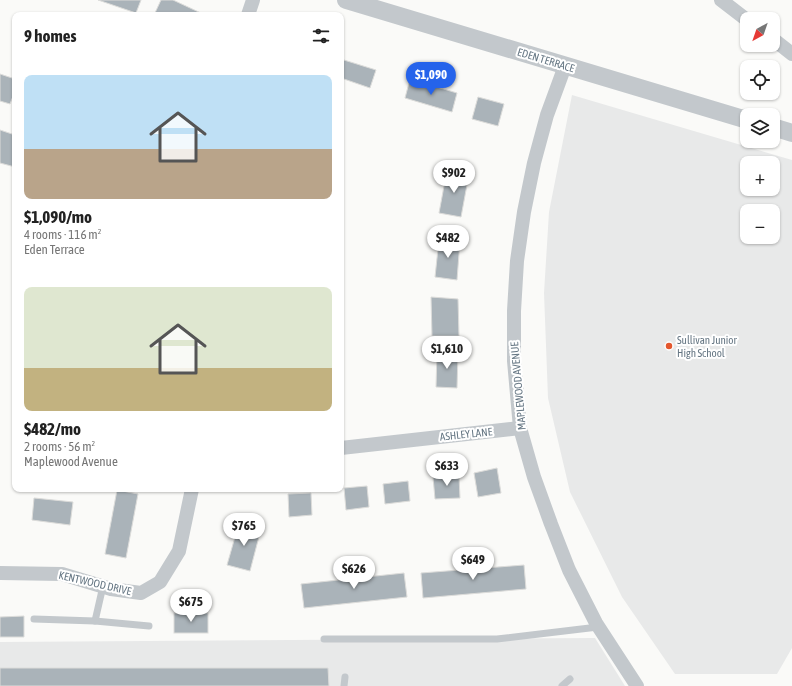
<!DOCTYPE html>
<html lang="en">
<head>
<meta charset="utf-8">
<style>
  :root { --surface:#fff; --page:#f2f2f2; --text:#222; --muted:#767676; --accent:#2563eb }
  body { margin:0; font-family:"Asap Condensed",sans-serif; background:var(--page); color:var(--text); height:100vh; display:flex; flex-direction:column; font-size:15px; white-space:nowrap }
  * { box-sizing:border-box; margin:0 }
  p { font-size:13px; color:var(--muted) }
  .icon { flex:none; width:22px; height:22px; fill:none; stroke:currentColor; stroke-width:2; stroke-linecap:round; stroke-linejoin:round }
  .map { position:relative; flex:1; overflow:hidden }
  .drawer { position:absolute; left:12px; top:12px; width:332px; height:480px; display:flex; flex-direction:column; background:var(--surface); border-radius:8px; box-shadow:0 1px 3px #0004 }
  .drawer>* { flex:none }
  .needle { width:26px; rotate:220deg }
  .buttons { position:absolute; left:740px; top:12px; display:grid; gap:8px }
  .buttons a { display:grid; place-items:center; width:40px; height:40px; border-radius:8px; background:var(--surface); box-shadow:0 1px 3px #0004; font-size:20px }
  .price { position:absolute; translate:-50% -34px; padding:0 9px; border-radius:14px; background:#fff; color:#222; font-size:13px; line-height:26px; filter:drop-shadow(0 1px 2px #0008) }
  .price::after { content:''; position:absolute; left:50%; top:24px; width:12px; height:9px; margin-left:-6px; background:inherit; clip-path:polygon(0 0,100% 0,50% 100%) }
  .price.selected { background:var(--accent); color:#fff }
  ul { padding:0; list-style:none }
  li { display:grid; align-content:center; gap:8px; height:212px; padding:0 12px }
  li span { display:grid; place-items:center; height:124px; border-radius:8px; color:#555 }
  li>.icon { margin-inline-start:auto }
  span .icon { width:72px; height:72px; fill:#fffc; stroke-width:1 }
  li b { font-size:17px }
  h2 { display:flex; justify-content:space-between; align-items:center; height:48px; padding:0 12px; font-size:17px }
  .map>svg:first-child { display:block }
  .built { fill:#e8e9e9; fill-rule:evenodd }
  .building { fill:#aab3b9; stroke:#dcdcda }
  .lines { fill:none; stroke-linecap:round; stroke-linejoin:round }
  .service { stroke:#c3c8cc; stroke-width:7 }
  .minor { stroke:#c3c8cc; stroke-width:14 }
  .tertiary { stroke:#c3c8cc; stroke-width:18 }
  .poi-dot { fill:#e4572e; stroke:#fff; stroke-width:1.5 }
  .labels { text-anchor:middle; stroke-width:4; stroke-linejoin:round; paint-order:stroke }
  .street-label { font-size:11px; fill:#657683; stroke:#fff }
  .poi-label { font-size:11px; fill:#657683; stroke:#fff; text-anchor:start }
</style>
</head>
<body>
<div class="map">
<svg width="792" height="686" viewBox="0 0 792 686">
  <rect width="100%" height="100%" fill="#fafaf8"/>
  <g class="built">
    <path d="M572,95L792,160V648L777,674H675L622,597L570,492L548,398L544,293L549,212ZM747,163H773V189H747ZM747,211H773V237H747Z"/>
    <polygon points="595,638 625,686 0,686 0,642"/>
  </g>
  <g class="building">
    <polygon points="98,0 141,0 136,13"/>
    <polygon points="161,0 173,0 203,14 154,15"/>
    <polygon points="344,60 376,70 370,88 341,78 341,68"/>
    <polygon points="0,74 15,79 15,91 10,104 0,101"/>
    <polygon points="410,79 457,93 452,112 405,98"/>
    <polygon points="478,97 504,104 498,126 472,119"/>
    <polygon points="0,130 15,135 15,167 0,163"/>
    <polygon points="447,170 469,174 461,217 439,213"/>
    <polygon points="439,239 460,241 457,280 435,277"/>
    <polygon points="431,297 458,299 459,336 432,336"/>
    <polygon points="437,351 458,352 457,388 436,387"/>
    <polygon points="497,468 501,493 478,497 474,473"/>
    <polygon points="459,476 460,498 435,499 433,477"/>
    <polygon points="408,481 410,501 385,504 383,484"/>
    <polygon points="367,486 369,507 346,510 344,488"/>
    <polygon points="117,490 138,494 126,558 105,554"/>
    <polygon points="311,493 312,515 289,517 288,494"/>
    <polygon points="34,498 73,502 70,525 32,520"/>
    <polygon points="239,523 261,529 250,571 227,565"/>
    <polygon points="524,565 526,589 423,598 421,573"/>
    <polygon points="404,573 407,597 304,608 301,584"/>
    <rect x="174" y="613" width="34" height="20"/>
    <polygon points="24,616 24,637 0,637 0,617"/>
    <polygon points="0,668 328,668 329,686 0,686"/>
  </g>
  <g class="lines">
    <g class="service">
      <polyline points="34,619 95,621 149,626"/>
      <polyline points="95,621 103,586"/>
      <polyline points="324,639 497,639 598,627"/>
      <polyline points="344,686 345,677"/>
      <polyline points="562,686 570,679"/>
    </g>
    <g class="minor">
      <polyline points="721,0 747,20"/>
      <polyline points="248,15 253,0"/>
      <polyline points="773,39 792,54"/>
      <polyline points="565,66 547,115 534,163 524,212 517,261 514,311 514,361 520,428 534,477 551,524 569,570 596,623 637,686"/>
      <polyline points="341,448 520,428"/>
      <polyline points="0,573 62,574 111,589 141,593 160,582 179,551 192,489"/>
    </g>
    <g class="tertiary">
      <polyline points="346,0 747,120"/>
      <polyline points="773,127 792,133"/>
    </g>
  </g>
  <circle class="poi-dot" cx="669" cy="346" r="4"/>
  <g class="labels">
    <g class="street-label">
      <text transform="translate(546 60) rotate(17)" y="4">EDEN TERRACE</text>
      <text transform="translate(518 386) rotate(-95)" y="4">MAPLEWOOD AVENUE</text>
      <text transform="translate(466 434) rotate(-6)" y="4">ASHLEY LANE</text>
      <text transform="translate(95 583) rotate(13)" y="4">KENTWOOD DRIVE</text>
    </g>
    <g class="poi-label">
      <text x="677" y="344">Sullivan Junior<tspan x="677" dy="13">High School</tspan></text>
    </g>
  </g>
</svg>
<div class="buttons">
<a><svg class="needle" viewBox="-14 -14 28 28"><path d="M0-13l5 13h-10z" fill="#e53935"/><path d="M0 13l5-13h-10z" fill="#767676"/></svg></a>
<a><svg class="icon" aria-label="locate" viewBox="0 0 24 24"><circle cx="12" cy="12" r="6"/><path d="M12 2v4M12 18v4M2 12h4M18 12h4"/></svg></a>
<a><svg class="icon" aria-label="layers" viewBox="0 0 24 24"><path d="M12 4l9 5-9 5-9-5zM3 14l9 5 9-5"/></svg></a>
<a>+</a>
<a>−</a>
</div>
<b class="price selected" style="left:431px;top:96px">$1,090</b>
<b class="price" style="left:454px;top:194px">$902</b>
<b class="price" style="left:448px;top:259px">$482</b>
<b class="price" style="left:447px;top:370px">$1,610</b>
<b class="price" style="left:447px;top:487px">$633</b>
<b class="price" style="left:244px;top:547px">$765</b>
<b class="price" style="left:473px;top:581px">$649</b>
<b class="price" style="left:354px;top:590px">$626</b>
<b class="price" style="left:191px;top:623px">$675</b>
<section class="drawer">
<h2>9 homes<svg class="icon" aria-label="filters" viewBox="0 0 24 24"><path d="M4 7h16M4 17h16"/><circle cx="9" cy="7" r="2"/><circle cx="15" cy="17" r="2"/></svg></h2>
<ul>
<li><span style="background:linear-gradient(#bfe0f5 60%,#b9a48a 0)"><svg class="icon" aria-label="home" viewBox="0 0 24 24"><path d="M3 11l9-7 9 7M6 9v11h12V9"/></svg></span><div><b>$1,090/mo</b><p>4 rooms · 116 m²</p><p>Eden Terrace</p></div></li>
<li><span style="background:linear-gradient(#dfe7d0 65%,#c2b280 0)"><svg class="icon" aria-label="home" viewBox="0 0 24 24"><path d="M3 11l9-7 9 7M6 9v11h12V9"/></svg></span><div><b>$482/mo</b><p>2 rooms · 56 m²</p><p>Maplewood Avenue</p></div></li>
</ul>
</section>
</div>
</body>
</html>
